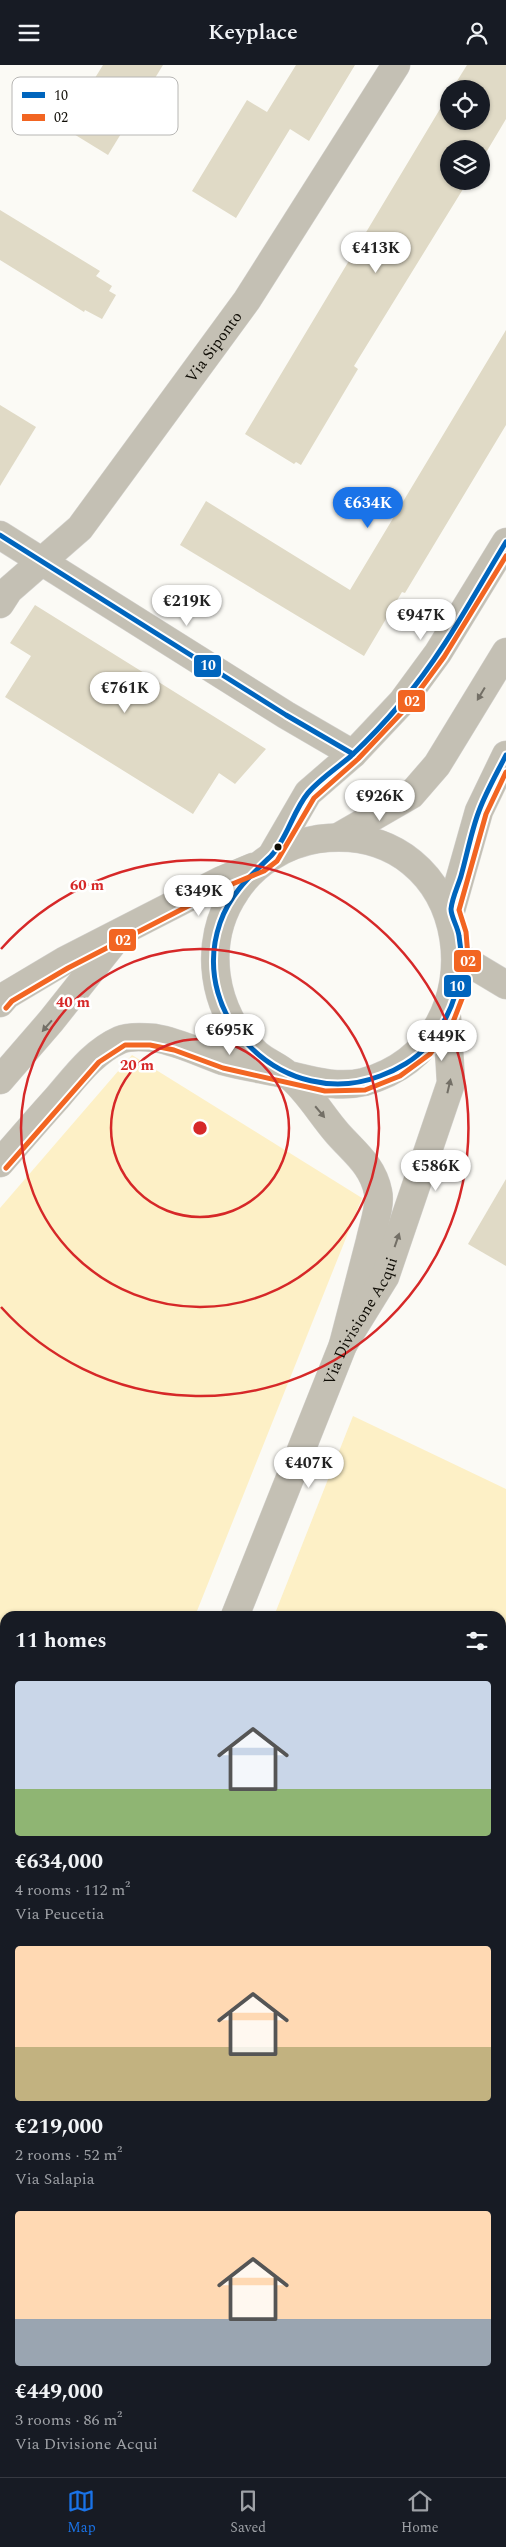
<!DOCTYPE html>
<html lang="en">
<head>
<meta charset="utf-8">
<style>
  :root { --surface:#171b24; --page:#242831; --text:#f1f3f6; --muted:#9ea1a6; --line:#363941; --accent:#1a73e8 }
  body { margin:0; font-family:Spectral,serif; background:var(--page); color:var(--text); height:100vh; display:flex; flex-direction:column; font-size:19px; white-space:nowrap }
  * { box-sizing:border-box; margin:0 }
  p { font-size:16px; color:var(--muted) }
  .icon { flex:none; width:28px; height:28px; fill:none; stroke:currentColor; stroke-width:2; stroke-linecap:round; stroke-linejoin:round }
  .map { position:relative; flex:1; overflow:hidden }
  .side { position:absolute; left:0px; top:1546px; width:506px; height:866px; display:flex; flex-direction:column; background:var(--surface); border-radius:15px 15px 0 0; box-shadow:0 1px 4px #0004 }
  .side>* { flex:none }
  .tools { position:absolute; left:440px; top:15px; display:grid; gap:10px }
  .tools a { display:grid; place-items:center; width:50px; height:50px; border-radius:50%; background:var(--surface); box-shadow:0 1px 4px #0004; font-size:25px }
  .price { position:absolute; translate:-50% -42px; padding:0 11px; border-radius:18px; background:#fff; color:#222; font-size:16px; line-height:32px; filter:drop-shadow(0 1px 2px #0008) }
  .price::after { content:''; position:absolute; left:50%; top:30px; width:15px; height:11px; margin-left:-8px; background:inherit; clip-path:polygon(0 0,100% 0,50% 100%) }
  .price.on { background:var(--accent); color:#fff }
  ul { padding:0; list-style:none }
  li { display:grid; align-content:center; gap:10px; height:265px; padding:0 15px }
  li span { display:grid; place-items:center; height:155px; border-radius:5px; color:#555 }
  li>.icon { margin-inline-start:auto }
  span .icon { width:90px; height:90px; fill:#fffc; stroke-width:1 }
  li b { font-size:21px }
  h2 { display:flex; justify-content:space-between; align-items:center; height:60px; padding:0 15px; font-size:21px }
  header { display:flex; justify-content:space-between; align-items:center; height:65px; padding:0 15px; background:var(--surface); font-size:22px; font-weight:600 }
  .tabs { display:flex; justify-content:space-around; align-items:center; height:70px; border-top:1px solid var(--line); background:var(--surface); font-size:14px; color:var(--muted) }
  .tabs a { display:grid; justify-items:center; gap:2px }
  .tabs .on { color:var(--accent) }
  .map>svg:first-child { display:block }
  .built { fill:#fcf7e4 }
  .green { fill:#fdf0c6 }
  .building { fill:#e0dac6 }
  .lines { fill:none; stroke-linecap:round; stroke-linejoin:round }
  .minor-casing { stroke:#d5d3d0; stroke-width:29 }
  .minor { stroke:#c4c0b4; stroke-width:28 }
  .bus-1-casing { stroke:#fff; stroke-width:9 }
  .bus-2-casing { stroke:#fff; stroke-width:9 }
  .bus-1 { stroke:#0065bd; stroke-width:5 }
  .bus-2 { stroke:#f26522; stroke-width:5 }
  .oneway { fill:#736f66 }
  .ring { fill:none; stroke:#d62828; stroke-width:2.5 }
  .bus-dot { fill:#100d06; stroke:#fff; stroke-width:2 }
  .labels { text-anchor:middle; stroke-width:5; stroke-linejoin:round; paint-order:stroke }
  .street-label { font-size:16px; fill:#100d06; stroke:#fff }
  .key { fill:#fff; stroke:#b7b6b4; stroke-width:1 }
  .key-label { font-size:14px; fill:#100d06 }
  .centre { fill:#d62828; stroke:#fff; stroke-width:2.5 }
  .ring-label { font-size:15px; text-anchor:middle; font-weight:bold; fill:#d62828; stroke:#fff; stroke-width:5; stroke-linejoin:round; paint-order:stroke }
  .line-badge { stroke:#fff; stroke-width:2 }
  .badge-label { font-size:14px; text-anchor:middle; font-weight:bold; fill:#fff }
</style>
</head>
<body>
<header><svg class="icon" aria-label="menu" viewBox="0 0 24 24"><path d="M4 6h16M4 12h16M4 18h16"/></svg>Keyplace<svg class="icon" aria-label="person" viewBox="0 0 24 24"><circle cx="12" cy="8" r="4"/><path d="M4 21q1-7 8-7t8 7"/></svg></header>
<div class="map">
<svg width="506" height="2412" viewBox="0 0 506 2412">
  <rect width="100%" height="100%" fill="#fbfaf5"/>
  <g class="built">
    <polygon points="501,1962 506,1964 506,2139 501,2143"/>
    <polygon points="5,2224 5,2408 193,2408 188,2412 0,2412 0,2237"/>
  </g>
  <g class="green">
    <polygon points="132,990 362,1133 195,1551 5,1551 5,1750 0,1747 0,1143"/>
    <polygon points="353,1351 506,1424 506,1964 501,1962 501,1551 274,1551"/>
  </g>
  <g class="building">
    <polygon points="103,0 163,0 108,90 64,63"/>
    <polygon points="296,0 355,0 309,76 290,64 236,153 192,126 247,35 267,47"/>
    <polygon points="467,0 506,0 506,54 481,96 481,84 449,84 449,116 468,116 354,301 358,304 301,400 296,397 294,399 245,369 449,29 449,56 481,56 481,24 452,24"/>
    <polygon points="0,145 100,206 96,211 112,221 109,226 116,230 102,254 85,245 84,247 0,195"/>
    <polygon points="506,265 506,360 405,528 402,527 364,591 180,480 206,436 350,525"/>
    <polygon points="0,340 36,362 0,421"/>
    <polygon points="35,540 149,611 266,684 235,719 219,708 193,749 5,632 31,591 10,578"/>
    <polygon points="506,1114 506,1201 468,1179"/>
  </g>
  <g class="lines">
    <defs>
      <g id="minor">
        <polyline points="0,470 286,650 353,689"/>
        <path id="s1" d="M0,539L9,525L80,463L247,235L396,0"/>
        <polyline points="340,771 411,730 437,700 506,587"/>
        <polyline points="272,790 308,728 353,689 402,637 438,588 506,477"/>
        <polyline points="451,845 479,746 506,690"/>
        <polyline points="461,893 506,920"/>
        <polyline points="0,938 7,930 64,896 222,815 253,802"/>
        <polyline points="0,1015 51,956 117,873"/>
        <path d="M0,1098C19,1076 38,1054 57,1033C76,1011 93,987 120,975C129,971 145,972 155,973C179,977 200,988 223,996C241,1001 261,1004 280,1008C308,1014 335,1024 364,1017C506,977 476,753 318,774C286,779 254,798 236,826C201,877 212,948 257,989C266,997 278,1001 287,1009C307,1024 321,1050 338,1069C355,1088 373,1101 378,1127C381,1141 373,1161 370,1176C361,1211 352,1246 343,1280"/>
        <path id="s2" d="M235,1551L343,1280L385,1212L451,1018L447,953"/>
        <polyline points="0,2142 5,2130"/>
        <polyline points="501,2182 506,2178"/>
        <polyline points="226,2412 232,2408"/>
      </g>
    </defs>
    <use href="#minor" class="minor-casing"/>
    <use href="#minor" class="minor"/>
    <defs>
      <g id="bus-1">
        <polyline points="0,470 286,650 353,689"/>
        <path d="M506,477C473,531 443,589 401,638C386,656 368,675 351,691C337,703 320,714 308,728C293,746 287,774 271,791C250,811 230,829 220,858C187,954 286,1047 380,1011C397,1005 416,994 427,981C453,950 466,911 459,871C458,862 451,852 451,844C452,833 458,821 461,811C467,790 471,767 479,746C486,727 497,708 506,690"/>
      </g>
      <g id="bus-2">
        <polyline points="6,943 12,936 68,903 225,822 264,806 277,796 314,733 358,694 408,641 444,592 506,491"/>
        <polyline points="6,1103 99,997 125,980 150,980 174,985 223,1003 325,1026 365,1025 400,1011 430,989 453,957 465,926 468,892 466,867 459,845 486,749 506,707"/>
      </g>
    </defs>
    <use href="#bus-1" class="bus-1-casing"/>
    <use href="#bus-2" class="bus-2-casing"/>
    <use href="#bus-1" class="bus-1"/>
    <use href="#bus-2" class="bus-2"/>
  </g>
  <defs><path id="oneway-solid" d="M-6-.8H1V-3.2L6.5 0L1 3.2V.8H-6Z" transform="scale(1.25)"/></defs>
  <g class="oneway">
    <use href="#oneway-solid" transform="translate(481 629) rotate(121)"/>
    <use href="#oneway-solid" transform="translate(47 961) rotate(131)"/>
    <use href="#oneway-solid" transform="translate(449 1021) rotate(-77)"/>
    <use href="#oneway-solid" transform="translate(320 1047) rotate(50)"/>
    <use href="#oneway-solid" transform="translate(397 1175) rotate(-71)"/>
  </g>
  <g class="ring">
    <circle cx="200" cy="1063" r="89"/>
    <circle cx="200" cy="1063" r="179"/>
    <path d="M1 884A268 268 0 1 1 1 1242"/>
  </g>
  <circle class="bus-dot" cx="278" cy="782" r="4.5"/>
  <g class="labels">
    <g class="street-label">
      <text dy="6" stroke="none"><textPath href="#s1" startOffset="336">Via Siponto</textPath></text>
      <text dy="6" stroke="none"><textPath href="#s2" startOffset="321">Via Divisione Acqui</textPath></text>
    </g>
  </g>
  <rect x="12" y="12" width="166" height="58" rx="8" class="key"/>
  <rect x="22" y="27" width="23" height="6" fill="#0065bd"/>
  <rect x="22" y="49" width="23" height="7" fill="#f26522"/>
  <g class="key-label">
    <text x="54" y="35">10</text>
    <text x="54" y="57">02</text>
  </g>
  <circle cx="200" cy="1063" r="8" class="centre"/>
  <g class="ring-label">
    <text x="87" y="825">60 m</text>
    <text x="73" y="942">40 m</text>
    <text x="137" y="1005">20 m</text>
  </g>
  <g class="line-badge">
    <rect x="193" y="589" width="29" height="24" rx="5" fill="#0065bd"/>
    <rect x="397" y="624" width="29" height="24" rx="5" fill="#f26522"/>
    <rect x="108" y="863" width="29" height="24" rx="5" fill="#f26522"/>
    <rect x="453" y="884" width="29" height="24" rx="5" fill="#f26522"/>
    <rect x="443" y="909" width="29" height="24" rx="5" fill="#0065bd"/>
  </g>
  <g class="badge-label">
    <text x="208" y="605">10</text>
    <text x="412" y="641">02</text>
    <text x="123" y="880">02</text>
    <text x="468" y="901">02</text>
    <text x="457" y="926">10</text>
  </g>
</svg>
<div class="tools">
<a><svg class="icon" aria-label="locate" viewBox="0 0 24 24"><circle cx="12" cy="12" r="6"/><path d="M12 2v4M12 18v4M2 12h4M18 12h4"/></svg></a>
<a><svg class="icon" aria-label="layers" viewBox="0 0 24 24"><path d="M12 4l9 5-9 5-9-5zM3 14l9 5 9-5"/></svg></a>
</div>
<b class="price" style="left:376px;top:209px">€413K</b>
<b class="price on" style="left:368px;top:464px">€634K</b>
<b class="price" style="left:187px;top:562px">€219K</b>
<b class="price" style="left:421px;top:576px">€947K</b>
<b class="price" style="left:125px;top:649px">€761K</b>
<b class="price" style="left:380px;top:757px">€926K</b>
<b class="price" style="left:199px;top:852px">€349K</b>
<b class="price" style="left:230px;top:991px">€695K</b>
<b class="price" style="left:442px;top:997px">€449K</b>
<b class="price" style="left:436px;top:1127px">€586K</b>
<b class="price" style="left:309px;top:1424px">€407K</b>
<section class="side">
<h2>11 homes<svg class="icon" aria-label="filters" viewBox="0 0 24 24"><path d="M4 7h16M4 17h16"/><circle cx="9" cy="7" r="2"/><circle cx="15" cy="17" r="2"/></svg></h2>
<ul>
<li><span style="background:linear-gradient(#c9d6e8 70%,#8fb573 0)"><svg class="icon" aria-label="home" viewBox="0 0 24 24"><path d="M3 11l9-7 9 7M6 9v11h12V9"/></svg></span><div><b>€634,000</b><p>4 rooms · 112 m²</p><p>Via Peucetia</p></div></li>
<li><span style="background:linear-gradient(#ffd9b3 65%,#c2b280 0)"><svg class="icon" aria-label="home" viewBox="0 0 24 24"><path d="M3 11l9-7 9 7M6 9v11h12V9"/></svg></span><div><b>€219,000</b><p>2 rooms · 52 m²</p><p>Via Salapia</p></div></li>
<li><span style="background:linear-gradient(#ffd9b3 70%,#9aa5b1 0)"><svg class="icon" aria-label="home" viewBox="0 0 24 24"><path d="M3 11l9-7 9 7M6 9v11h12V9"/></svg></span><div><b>€449,000</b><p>3 rooms · 86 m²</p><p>Via Divisione Acqui</p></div></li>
</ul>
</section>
</div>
<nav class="tabs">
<a class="on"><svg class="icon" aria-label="map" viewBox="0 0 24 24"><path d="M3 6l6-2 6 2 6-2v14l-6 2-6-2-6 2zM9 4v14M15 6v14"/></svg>Map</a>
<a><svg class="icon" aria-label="saved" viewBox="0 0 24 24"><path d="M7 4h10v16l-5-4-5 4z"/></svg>Saved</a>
<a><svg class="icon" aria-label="home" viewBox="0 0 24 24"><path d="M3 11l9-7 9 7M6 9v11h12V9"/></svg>Home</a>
</nav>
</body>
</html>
